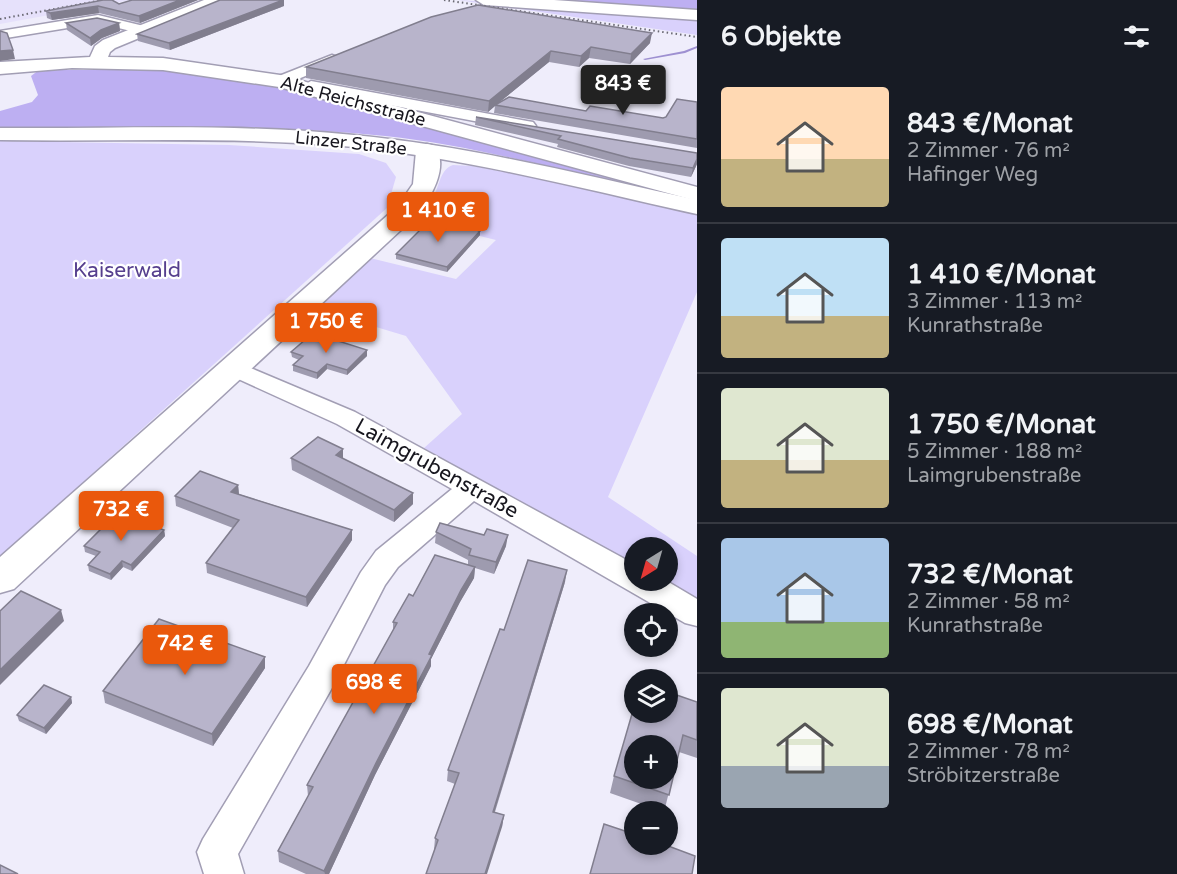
<!DOCTYPE html>
<html lang="de">
<head>
<meta charset="utf-8">
<style>
  :root { --surface:#171b24; --page:#242831; --text:#f1f3f6; --muted:#9ea1a6; --line:#363941; --accent:#ea580c }
  body { margin:0; font-family:"Varela Round",sans-serif; background:var(--page); color:var(--text); height:100vh; display:flex; flex-direction:column; font-size:22px; white-space:nowrap }
  * { box-sizing:border-box; margin:0 }
  p { font-size:20px; color:var(--muted) }
  .icon { flex:none; width:33px; height:33px; fill:none; stroke:currentColor; stroke-width:2; stroke-linecap:round; stroke-linejoin:round }
  .map { position:relative; flex:1; overflow:hidden }
  .drawer { display:flex; flex-direction:column; background:var(--surface); width:480px }
  .drawer>* { flex:none }
  .needle { width:39px; rotate:217deg }
  .fabs { position:absolute; left:624px; top:537px; display:grid; gap:12px }
  .fabs a { display:grid; place-items:center; width:54px; height:54px; border-radius:50%; background:var(--surface); box-shadow:0 3px 9px #0003; font-size:30px }
  .price { position:absolute; translate:-50% -51px; padding:0 14px; border-radius:6px; background:var(--accent); color:#fff; font-size:20px; line-height:39px; filter:drop-shadow(0 2px 3px #0008) }
  .price::after { content:''; position:absolute; left:50%; top:36px; width:18px; height:14px; margin-left:-9px; background:inherit; clip-path:polygon(0 0,100% 0,50% 100%) }
  .price.current { background:#222; color:#fff }
  ul { padding:0; list-style:none }
  li { display:flex; align-items:center; gap:18px; height:150px; padding:0 24px }
  li+li { border-top:2px solid var(--line) }
  li span { display:grid; place-items:center; flex:none; width:168px; height:120px; border-radius:6px; color:#555 }
  li>.icon { margin-inline-start:auto }
  span .icon { width:72px; height:72px; fill:#fffc; stroke-width:1 }
  li b { font-size:26px }
  h2 { display:flex; justify-content:space-between; align-items:center; height:72px; padding:0 24px; font-size:26px }
  main { display:flex; flex:1; min-height:0 }
  .map>svg:first-child { display:block }
  .built { fill:#e6e1fb }
  .green { fill:#d9d1fc }
  .forest { fill:#bdaff2 }
  .lines { fill:none; stroke-linecap:round; stroke-linejoin:round }
  .stream { fill:#9e90d1; fill-rule:evenodd }
  .street-casing { stroke:#a29eb4; stroke-width:3 }
  .secondary-casing { stroke:#a29eb4; stroke-width:3 }
  .primary-casing { stroke:#a29eb4; stroke-width:3 }
  .street { fill:#fff; fill-rule:evenodd }
  .secondary { fill:#fff; fill-rule:evenodd }
  .primary { fill:#fff; fill-rule:evenodd }
  .rail { stroke:#6b6a74; stroke-width:2; stroke-dasharray:1.5 3; stroke-linecap:butt }
  .wall { fill:#9e9baf }
  .shaded-wall { fill:#817e8e }
  .building { fill:#b8b4cb; stroke:#817e8e; stroke-width:1.5; fill-rule:evenodd }
  .labels { text-anchor:middle; stroke-width:4.5; stroke-linejoin:round; paint-order:stroke }
  .far-street-label { font-size:18px; fill:#17161e; stroke:#fff }
  .park-label { font-size:21px; fill:#563f8e; stroke:#fff }
  .street-label { font-size:21px; fill:#17161e; stroke:#fff }
</style>
</head>
<body>
<main>
<div class="map">
<svg width="697" height="874" viewBox="0 0 697 874">
  <rect width="100%" height="100%" fill="#efedfb"/>
  <polygon class="built" points="0,0 131,0 0,24"/>
  <g class="green">
    <polygon points="458,0 697,17 697,35"/>
    <polygon points="0,141 229,145 359,154 386,163 396,177 387,208 0,557"/>
    <path d="M453,165L472,166L553,181L697,215V292L608,497L697,556V604L655,581L668,580V548H634V569L424,448L462,414L406,336L313,308L370,258L456,279L496,240L411,219C417,214 425,208 430,202C440,190 438,170 453,165Z"/>
  </g>
  <g class="forest">
    <polygon points="499,0 697,0 697,13"/>
    <path d="M126,66L177,69L250,80L646,185L643,188C558,170 472,145 385,136C258,123 128,128 0,128V111L32,102L38,95L31,76L39,70H112Z"/>
  </g>
  <g class="lines">
    <polygon class="stream" points="697,46 697,48 685,53 645,60 643,59 684,51"/>
    <defs>
      <g id="street">
        <polygon points="98,15 148,27 150,30 143,34 98,23 0,39 0,31"/>
        <polygon points="332,55 337,57 340,60 337,63 286,84 274,84 272,81 274,78"/>
        <polygon points="311,81 527,121 533,122 536,126 533,130 527,131 305,89 303,86"/>
        <polygon points="234,361 355,412 634,564 634,580 665,580 697,599 697,626 685,623 474,501 398,567 385,585 333,686 238,854 244,874 204,874 197,852 203,839 309,666 361,572 376,551 452,489 337,424 225,373 222,368 225,363"/>
      </g>
      <g id="secondary">
        <polygon points="204,0 226,0 224,3 115,48 110,52 108,57 163,58 280,75 697,187 697,201 279,87 163,70 72,68 0,74 0,62 90,57 95,46 103,40"/>
        <polygon points="476,0 554,0 697,10 697,20 484,5"/>
        <path d="M427,144L435,146C450,168 429,201 415,217L14,589L0,593V557L397,207L413,184L416,151L419,146Z"/>
      </g>
      <path id="primary" d="M0,128C118,129 236,123 354,135C470,146 584,175 697,200V214C584,189 470,159 354,147C237,136 118,142 0,140Z"/>
    </defs>
    <use href="#street" class="street-casing"/>
    <use href="#secondary" class="secondary-casing"/>
    <use href="#primary" class="primary-casing"/>
    <use href="#street" class="street"/>
    <use href="#secondary" class="secondary"/>
    <use href="#primary" class="primary"/>
    <g class="rail">
      <polyline points="444,0 697,37"/>
      <polyline points="0,19 103,0"/>
    </g>
  </g>
  <g class="wall">
    <polygon points="132,0 198,0 140,23 99,13 52,20 47,18 46,11 119,4"/>
    <polygon points="284,6 170,50 138,41 137,34"/>
    <polygon points="66,23 119,23 120,31 102,38 91,46 67,30"/>
    <polygon points="650,43 630,64 589,58 579,67 549,62 501,101 586,111 663,118 666,117 697,102 697,148 494,113 495,106 488,112 306,78 306,67"/>
    <polygon points="476,117 697,153 697,164 691,177 629,166 557,147 558,144 475,125"/>
    <polygon points="480,231 480,235 447,272 396,259 396,254"/>
    <polygon points="367,350 367,356 347,375 327,369 317,379 293,371 293,365 299,360 292,357 291,352"/>
    <polygon points="343,449 343,459 413,493 413,504 394,522 292,470 291,458"/>
    <polygon points="238,485 239,494 352,530 352,540 307,607 207,573 206,563 233,528 176,506 175,496"/>
    <polygon points="164,530 165,536 132,571 123,567 111,580 89,571 88,565 96,556 85,552 84,546"/>
    <polygon points="436,532 506,546 494,574 475,568 474,578 460,602 431,659 431,666 375,775 329,874 306,874 279,862 278,851 308,796 307,785 393,631 393,622 413,596 468,565 468,560 435,543"/>
    <polygon points="565,582 495,812 504,815 502,827 434,850 435,838 455,784 447,781 448,770"/>
    <polygon points="265,657 265,668 213,746 105,703 103,691"/>
    <polygon points="71,697 72,703 46,734 19,721 17,715"/>
    <polygon points="697,702 697,758 679,752 664,812 610,793 614,776"/>
  </g>
  <g class="shaded-wall">
    <polygon points="180,0 198,0 140,23 139,16"/>
    <polygon points="283,0 284,0 284,6 170,50 169,43"/>
    <polygon points="98,6 99,13 52,20 50,13"/>
    <polygon points="119,23 120,31 102,38 91,46 90,38 101,30"/>
    <polygon points="652,33 650,43 630,64 631,54"/>
    <polygon points="591,47 589,58 579,67 581,56"/>
    <polygon points="13,50 15,59 0,61 0,51"/>
    <polygon points="551,51 549,62 496,105 495,105 495,106 488,112 489,101"/>
    <polygon points="697,159 697,164 691,177 693,168"/>
    <polygon points="480,231 480,235 447,272 447,267"/>
    <polygon points="367,350 367,356 347,375 347,370"/>
    <polygon points="327,364 327,369 317,379 317,373"/>
    <polygon points="343,449 343,460 336,455"/>
    <polygon points="238,485 239,495 231,492"/>
    <polygon points="413,493 413,504 394,522 394,510"/>
    <polygon points="164,530 165,536 132,571 131,565"/>
    <polygon points="352,530 352,540 307,607 306,597"/>
    <polygon points="508,535 506,546 494,574 496,562"/>
    <polygon points="122,561 123,567 111,580 110,574"/>
    <polygon points="475,567 474,578 460,602 431,659 431,666 375,775 329,874 325,874 324,871 429,654 461,590"/>
    <polygon points="567,570 565,582 491,823 493,812"/>
    <polygon points="61,610 64,621 0,685 0,670"/>
    <polygon points="265,657 265,668 213,746 212,734"/>
    <polygon points="71,697 72,703 46,734 44,728"/>
    <polygon points="504,815 502,827 487,874 485,874"/>
  </g>
  <g class="building">
    <polygon points="103,0 112,0 119,4 132,0 180,0 139,16 98,6 50,13 46,11"/>
    <polygon points="220,0 283,0 169,43 137,34"/>
    <polygon points="478,5 652,33 631,54 591,47 581,56 551,51 489,101 306,67 431,17"/>
    <polygon points="97,18 119,23 101,30 90,38 66,23"/>
    <polygon points="0,31 7,33 13,50 0,51"/>
    <polygon points="509,97 586,111 590,106 663,118 666,117 677,99 697,102 697,139 495,105"/>
    <polygon points="476,117 697,153 697,159 693,168 630,158 558,139 561,136"/>
    <polygon points="431,219 480,231 447,267 396,254"/>
    <polygon points="313,333 367,350 347,370 327,364 317,373 293,365 303,356 291,352"/>
    <polygon points="318,437 343,449 336,455 413,493 394,510 291,458"/>
    <polygon points="200,471 238,485 231,492 352,530 306,597 206,563 239,520 175,496"/>
    <polygon points="118,512 164,530 131,565 122,561 110,574 88,565 100,552 84,546"/>
    <polygon points="440,523 484,535 487,529 508,535 496,562 469,555 471,549 436,532"/>
    <polygon points="435,555 475,567 461,590 429,654 432,655 376,763 324,871 278,851 313,787 307,785 397,623 393,622 409,594 413,596"/>
    <polygon points="528,560 567,570 493,812 504,815 485,874 426,874 438,840 435,838 459,773 448,770 500,629 504,630"/>
    <polygon points="21,591 61,610 0,670 0,611"/>
    <polygon points="159,619 265,657 212,734 103,691"/>
    <polygon points="44,685 71,697 44,728 17,715"/>
    <path d="M668,692L697,702V740L683,735L669,795L614,776L634,707V712H668ZM634,746H668V778H634Z"/>
    <polygon points="604,824 634,834 634,844 663,844 695,856 692,874 590,874"/>
    <polygon points="0,865 18,874 0,874"/>
  </g>
  <g class="labels">
    <g class="far-street-label">
      <text transform="translate(353 101) rotate(15)" y="6">Alte Reichsstraße</text>
      <text transform="translate(351 143) rotate(6)" y="6">Linzer Straße</text>
    </g>
    <g class="park-label">
      <text x="127" y="277">Kaiserwald</text>
    </g>
    <g class="street-label">
      <text transform="translate(437 468) rotate(29)" y="7">Laimgrubenstraße</text>
    </g>
  </g>
</svg>
<div class="fabs">
<a><svg class="needle" viewBox="-14 -14 28 28"><path d="M0-13l5 13h-10z" fill="#e53935"/><path d="M0 13l5-13h-10z" fill="#9ea1a6"/></svg></a>
<a><svg class="icon" aria-label="locate" viewBox="0 0 24 24"><circle cx="12" cy="12" r="6"/><path d="M12 2v4M12 18v4M2 12h4M18 12h4"/></svg></a>
<a><svg class="icon" aria-label="layers" viewBox="0 0 24 24"><path d="M12 4l9 5-9 5-9-5zM3 14l9 5 9-5"/></svg></a>
<a>+</a>
<a>−</a>
</div>
<b class="price current" style="left:623px;top:116px">843 €</b>
<b class="price" style="left:438px;top:243px">1 410 €</b>
<b class="price" style="left:326px;top:354px">1 750 €</b>
<b class="price" style="left:121px;top:542px">732 €</b>
<b class="price" style="left:185px;top:676px">742 €</b>
<b class="price" style="left:374px;top:715px">698 €</b>
</div>
<section class="drawer">
<h2>6 Objekte<svg class="icon" aria-label="filters" viewBox="0 0 24 24"><path d="M4 7h16M4 17h16"/><circle cx="9" cy="7" r="2"/><circle cx="15" cy="17" r="2"/></svg></h2>
<ul>
<li><span style="background:linear-gradient(#ffd9b3 60%,#c2b280 0)"><svg class="icon" aria-label="home" viewBox="0 0 24 24"><path d="M3 11l9-7 9 7M6 9v11h12V9"/></svg></span><div><b>843 €/Monat</b><p>2 Zimmer · 76 m²</p><p>Hafinger Weg</p></div></li>
<li><span style="background:linear-gradient(#bfe0f5 65%,#c2b280 0)"><svg class="icon" aria-label="home" viewBox="0 0 24 24"><path d="M3 11l9-7 9 7M6 9v11h12V9"/></svg></span><div><b>1 410 €/Monat</b><p>3 Zimmer · 113 m²</p><p>Kunrathstraße</p></div></li>
<li><span style="background:linear-gradient(#dfe7d0 60%,#c2b280 0)"><svg class="icon" aria-label="home" viewBox="0 0 24 24"><path d="M3 11l9-7 9 7M6 9v11h12V9"/></svg></span><div><b>1 750 €/Monat</b><p>5 Zimmer · 188 m²</p><p>Laimgrubenstraße</p></div></li>
<li><span style="background:linear-gradient(#a9c7e8 70%,#8fb573 0)"><svg class="icon" aria-label="home" viewBox="0 0 24 24"><path d="M3 11l9-7 9 7M6 9v11h12V9"/></svg></span><div><b>732 €/Monat</b><p>2 Zimmer · 58 m²</p><p>Kunrathstraße</p></div></li>
<li><span style="background:linear-gradient(#dfe7d0 65%,#9aa5b1 0)"><svg class="icon" aria-label="home" viewBox="0 0 24 24"><path d="M3 11l9-7 9 7M6 9v11h12V9"/></svg></span><div><b>698 €/Monat</b><p>2 Zimmer · 78 m²</p><p>Ströbitzerstraße</p></div></li>
</ul>
</section>
</main>
</body>
</html>
